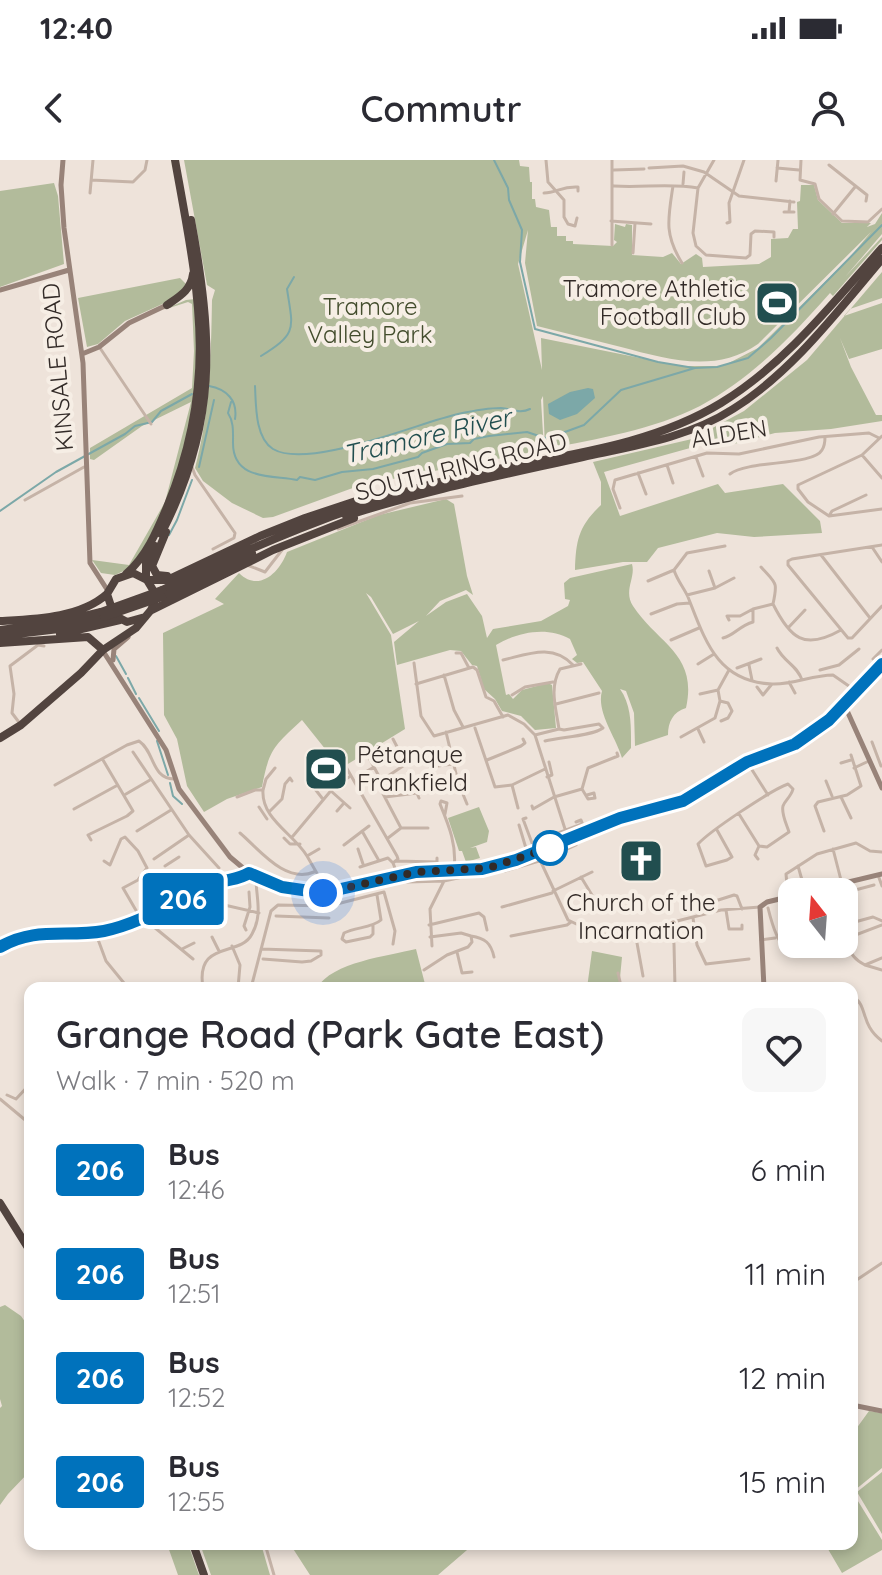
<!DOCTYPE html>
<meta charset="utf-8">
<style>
:root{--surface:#fff;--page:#f7f7f7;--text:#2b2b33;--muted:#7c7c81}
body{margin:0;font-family:Quicksand,sans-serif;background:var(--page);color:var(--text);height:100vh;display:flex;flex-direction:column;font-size:30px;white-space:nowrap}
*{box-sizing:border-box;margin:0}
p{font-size:26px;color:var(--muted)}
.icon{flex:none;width:44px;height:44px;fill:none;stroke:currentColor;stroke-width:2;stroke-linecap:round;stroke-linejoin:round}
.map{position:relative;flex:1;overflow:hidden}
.panel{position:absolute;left:24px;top:822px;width:834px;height:568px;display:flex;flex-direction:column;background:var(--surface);border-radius:16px;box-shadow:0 4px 12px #0003}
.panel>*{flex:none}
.badge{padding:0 16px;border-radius:6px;font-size:28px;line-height:52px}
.needle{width:52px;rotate:343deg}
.buttons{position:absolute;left:778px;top:718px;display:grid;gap:16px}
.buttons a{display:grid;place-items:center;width:80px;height:80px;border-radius:16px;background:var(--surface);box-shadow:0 4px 12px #0003;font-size:40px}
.you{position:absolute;width:40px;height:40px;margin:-20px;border:6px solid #fff;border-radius:50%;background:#1a73e8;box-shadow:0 0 0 12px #1a73e833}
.map>.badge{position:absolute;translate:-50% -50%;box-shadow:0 0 0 4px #fff}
.round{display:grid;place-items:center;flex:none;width:84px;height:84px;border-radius:16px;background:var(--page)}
.summary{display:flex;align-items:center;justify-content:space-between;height:136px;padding:0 32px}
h1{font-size:38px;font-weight:600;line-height:60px}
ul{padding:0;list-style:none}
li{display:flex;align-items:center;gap:24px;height:104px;padding:0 32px}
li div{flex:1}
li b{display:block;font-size:30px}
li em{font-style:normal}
li .badge{min-width:88px;font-weight:700;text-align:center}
.status{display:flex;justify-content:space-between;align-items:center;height:56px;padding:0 40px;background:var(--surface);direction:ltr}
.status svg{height:22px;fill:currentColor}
header{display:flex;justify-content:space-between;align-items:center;height:104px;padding:0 32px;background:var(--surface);font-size:36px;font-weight:600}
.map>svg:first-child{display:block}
</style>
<div class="status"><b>12:40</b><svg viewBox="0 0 49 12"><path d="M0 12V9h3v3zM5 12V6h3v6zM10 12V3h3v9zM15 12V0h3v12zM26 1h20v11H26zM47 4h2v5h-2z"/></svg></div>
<header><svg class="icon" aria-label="back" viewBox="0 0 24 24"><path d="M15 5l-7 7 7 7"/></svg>Commutr<svg class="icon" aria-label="person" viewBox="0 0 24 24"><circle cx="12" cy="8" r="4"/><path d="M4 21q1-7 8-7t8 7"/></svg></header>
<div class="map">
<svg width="882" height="1415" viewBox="0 0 882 1415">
<rect width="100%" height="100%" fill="#eee3da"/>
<!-- green -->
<path fill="#b2bb9b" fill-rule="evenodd" d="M184 0H519L520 6 529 7 530 22H532V39H535L536 47 549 50 551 67H557V76H566V81H573V84L613 86 617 82 614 80 615 64 625 67 626 64 632 65V95L663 97 672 93 681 104 696 94 702 98 703 107 759 104 771 97V79L788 78 793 69H798L797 42 800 41 801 25H814L818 40 842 63H871L867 67 875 64 882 53V74L845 117 882 77V80L833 136 830 133C791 177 752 218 700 246 653 270 597 279 545 289L543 236 541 240 544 290 361 325 273 357 263 358 232 343 203 321 195 308C210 253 211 197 212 140L215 130 207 125ZM528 70 525 103 537 166C565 173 593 180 621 187 667 199 715 214 758 184L871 72 849 98 758 188 723 206H680L541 178 542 210 518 104Z
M54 23 58 36 64 104 0 127V31Z
M882 112V138L850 149 844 156 882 143V189L849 199 840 178 851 207 876 255H882V261L831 269 775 273 730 285 708 283 604 312 620 356 718 324 725 333 783 324 820 361 822 373 754 377 717 373 658 388 647 402H623L575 410C576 379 579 366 601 345V322L593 302 692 279 744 251 807 200Z
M180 118 188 126 169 141 125 161 98 184 87 187 78 138Z
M195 139 198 202 186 289 166 345 140 396 130 408 115 415 101 413 92 400 129 405 165 342 191 242 142 266 94 300 90 299V288L192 228 194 191 192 144 188 142 163 150 186 140Z
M446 339 454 344 467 416 473 435 466 430 440 441 426 456 446 442 467 434 482 456 487 478 493 469 541 461 568 446 570 440 565 439 564 423 570 418 632 404C636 418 623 431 633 446 658 484 698 494 686 548 673 552 668 562 668 575L635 586 634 553 626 531 620 529C632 546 631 567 631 588L622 598C616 577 596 552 602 531L583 502 577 503 572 499 577 495 570 479C547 466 518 472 496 485L506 535 509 534 513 539 522 530 548 523 552 525 556 568 535 570 521 556 502 551 495 539 484 529 477 506 472 505 461 491 450 490 397 505 394 482 419 461 393 474 371 437 366 433 391 475 405 569 343 607 338 605 302 560C274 586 269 589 262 627L227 639 204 652 187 626 177 579 164 555 163 473 224 444 215 439 239 413C259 433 280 412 287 392L379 355Z
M479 647 489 671 487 682 470 688 476 687 480 698 466 702 462 691H459L448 658Z
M416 789 426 828H317C332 802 388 796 416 789Z
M592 791 622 797 619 828H587Z
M5 1145 21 1156 30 1169V1311L8 1334 0 1345V1248L2 1246 0 1239V1147Z
M869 1251 882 1253V1308L855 1330 852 1327V1267L856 1269Z
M882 1312V1374L857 1332Z
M853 1333 882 1380V1390L842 1413 825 1384H852Z
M167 1384H188L199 1415H178Z
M200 1384H261L270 1415H211Z
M290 1384H474L438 1415H310Z"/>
<!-- water -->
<path fill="#7ca8a8" d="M588 228 593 229 595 238 577 254 560 260 549 254 548 244 570 232Z"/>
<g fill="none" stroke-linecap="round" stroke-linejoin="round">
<!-- stream -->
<path stroke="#7ca8a8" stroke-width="2" d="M494 0 508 28 509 40 522 70 520 102 535 169 658 202 694 208
M261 196C298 173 293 169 287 129L294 117
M209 226C226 229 238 240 235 259
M255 226C256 245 255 278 273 289 308 310 418 263 458 254 472 251 487 248 501 248 512 249 520 254 530 249
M231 242 228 253C234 262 233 273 233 283 233 321 273 315 297 320L300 317 315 320 342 312 373 309 418 297 422 293 447 284 470 283 474 279 489 276 527 272 545 278 554 276 584 265 621 230 695 208 717 207 748 198 771 178 882 65
M199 307 214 240
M0 351 56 312 125 274 135 266 152 262 161 251 192 234
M169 375 177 360 192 320
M116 496 126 514
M128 518 136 534
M139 538 159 571
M157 581 168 615
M170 623 173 636 182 644"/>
<!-- street -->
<path stroke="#c5b3a7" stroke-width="3" d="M546 0 548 22 564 40V57L568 64 575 66 577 58
M714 0 698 28 693 73 696 86 706 95 746 98 750 95 751 74 755 71 774 72V77
M801 0 800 20 815 24 819 39 842 61 868 62 882 49
M829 5 867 35 866 41
M649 8 683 6 704 12 739 36 794 42
M777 8 799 10
M614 10 644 9
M91 20 133 22 145 10 147 0
M776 21 778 0
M683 24 684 12
M614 26C642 28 670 23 698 28
M673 26C668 59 664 74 682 103
M90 33 93 0
M544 33C557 33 561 26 578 27V31
M784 52H794
M789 52 790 41
M833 54 855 27
M611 61 651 64
M727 63 730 62 729 43 744 0
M612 85V0
M633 93 635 63
M100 188 151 264
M882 276 862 295 798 325V329L808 342 829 356 882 349
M862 295 882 318
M696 297 703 316
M667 305 673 323
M192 307 195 315 235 373 234 378 213 389
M638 313 646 334
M730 314C748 300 813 306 822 290 824 287 825 280 825 277
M25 340 84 307
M620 348 613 329 615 320 707 293 739 294 819 277 869 273 879 278
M829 356 832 351 866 335
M338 369 410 343 462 336
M882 385 792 399 788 401V405L848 478H852L882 446
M872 387 882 402
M821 395 870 458
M247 405 265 412 282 390
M761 407C776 424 778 421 773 444 790 478 804 491 841 470
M674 410C677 420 684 428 688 437 705 480 717 522 772 524 793 525 812 515 833 515L856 531
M709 411 715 428
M648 421 674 410 687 393 725 386
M687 435 715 428 734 418
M651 454 677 444 690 443
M729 460 727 456H740L753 449
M788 468 805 450
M723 478C735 475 739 466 753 462V449L773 444
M671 480 699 468
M777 488C784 502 797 505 802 520
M456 493H461L469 508
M873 499 882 490
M503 500C528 494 553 483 573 505
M414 503 421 556 434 576 508 555 524 564 535 575 565 669
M698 504 714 494
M749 505 752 520
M737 508 761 499
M820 510 839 505 859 489
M444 515 454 550 463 567
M789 522 795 533
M416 524 473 507 477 510 486 537 494 541 503 557
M757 527 763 535 772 524
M700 534 718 530
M512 535 525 527 553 522
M720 541 728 543 732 551 728 558 721 561
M556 544 599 533
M21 565 12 553 14 534 10 506 38 485 44 486
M475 568 495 627 512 625 518 648
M698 569 704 582
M446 572 458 622 467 644
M535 575 559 569C556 548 549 528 560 509L581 504
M681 577 715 558 720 541 718 530 729 510
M545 581C561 577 592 576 603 568L599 564 564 570 559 569
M872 582 881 606
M320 590 328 600 346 607 397 696 398 699 393 703 398 716
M133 592 189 675 219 708
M368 596 381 620
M487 600 521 586 525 583 523 579
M747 602 768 635
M841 603 851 600
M430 607 453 604
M854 608 869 601
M408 612 419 638
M357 617 374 607
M547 617 552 615 549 602
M826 621 832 636
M55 625 127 585 139 581C155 592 151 618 174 619
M512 625 545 609
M315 629 322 638
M582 629 588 639 595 638 594 633 587 635
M263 630 266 619 275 608
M331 631 350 648
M126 634 150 620
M237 637 255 630H263C261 659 294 674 307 696L319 689
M385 637 417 633
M841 637 851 658
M532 646 533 649 554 637 582 629 588 608 618 596 617 593
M259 647 267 659
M74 649 116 626
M337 651 344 643
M269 652 282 639 285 624 290 618 292 621
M445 654 447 643 441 641 440 644C449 666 457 685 454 709
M526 658 523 659 532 683 582 664
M576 662 581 660 586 673
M519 665 528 695
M401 668H428
M717 670 732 697 727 700 706 706 698 684C710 671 771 630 788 624L793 629C791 637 785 640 783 646 781 654 787 665 789 672L767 687 759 686 739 654
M137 671 171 650
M362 671 378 699
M824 671 815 646 818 642 847 635 861 626 851 595
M240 673C259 689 285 724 314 712
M293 676 334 627 349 617
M284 678 290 684H300
M388 678 401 668 380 628 379 622 406 604 393 579
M91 680 88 675 127 656 133 651 103 600
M532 683 568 760 595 773 617 776 721 750 760 747
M344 685 369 666
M358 689 363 704
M833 689 842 724
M307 696 326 729 329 746
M154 699 189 675
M758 699 755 695 759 686
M104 701 110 705 121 679 125 677 138 691 147 708 138 720 123 728 141 759
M396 701 437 702V698
M165 706 179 697
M798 706 802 720
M360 707 388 698 393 703
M505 711 546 699 576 685
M878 715 882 726
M581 717 595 740 613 744
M318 718 325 715 330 716
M407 722 444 721 481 713
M787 725 786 714 817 694 856 683 870 691 882 692
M213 730 220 744 259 753
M553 731 592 712
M844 733 874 725
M502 747 552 733
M768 748C782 804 791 792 841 789
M726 750 729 769H742V765
M711 753 712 742 734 735 737 736 742 749
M276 756 329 758
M143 758 193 799
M693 758 697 785 706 804 749 799
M670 763 674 784 675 828
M373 765V774L370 777 346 782 342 779 344 773C356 767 372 768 381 760L377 735
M429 765 479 753 484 757 487 770
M844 765 873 757 882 761
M246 770 244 766 250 747 249 732
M635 772 643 816
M96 774 106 801 128 828
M471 776C485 778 491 783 494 797
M511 776 567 765 571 762
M212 777 219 791
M844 779C851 791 851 798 865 805L882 798
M845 779 882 765
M761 780 775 778
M232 786 240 805 238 828
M432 786 430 749 444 721V710
M182 789 194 783
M261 789 321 791V795L311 801 302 802 263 799
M457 792 462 813 472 812
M865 805 882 810
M424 810 447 795 468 787 472 782 471 776 461 773 430 777
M618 813 621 826 648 828
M817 825 826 824 835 828
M203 828C195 779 240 798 252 774 263 754 256 738 256 718
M251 828 271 751 278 745 329 746 384 732 395 771 393 784
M775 828 805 826
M852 836C869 845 859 864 882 881
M7 935 16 939 30 924
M0 939 30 964
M852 1123 882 1103
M265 1384 274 1415"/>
<!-- secondary -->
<path stroke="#988379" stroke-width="5" d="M63 0 61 25 64 68 83 203 90 403 108 431
M0 130 69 110
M82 194 99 187 129 163 169 144
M103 491 166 590 179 629 230 697 249 713 264 720 292 730 319 733 416 712 489 708 555 686 620 658 683 641 747 602 786 588 806 577 836 553 882 504
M113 500 114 489 128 477
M844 544 882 628
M807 732 882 714
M0 787C32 769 63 776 98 772 140 767 175 739 214 724 225 720 239 720 249 713
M764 828 760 747 767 742 792 736
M852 1245 882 1251"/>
<!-- highway -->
<path stroke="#52443f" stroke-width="8" d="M167 145C180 136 191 130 193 114
M346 356C423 331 503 315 583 297 634 286 688 278 733 249 792 212 837 152 882 99
M166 372 152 406 157 415 167 416
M161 374C218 264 213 178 191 60
M126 414C146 397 157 371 167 347 220 220 198 129 175 0
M146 419V402L155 386
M147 420H167L260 376 305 358 362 339
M162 430C253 386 344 347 443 321 535 297 639 293 721 243 786 203 832 144 882 88
M162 437 252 393
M152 450 273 390 354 358
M0 461C36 459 80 458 107 434
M0 470 60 462 101 452
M60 474 120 460
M0 476 59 469 104 457
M0 483 88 477 103 490
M0 578 21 565 81 513 103 490 136 468 151 450 154 443 153 430 147 420 133 413 116 419 107 434 114 455 127 462 145 457
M0 1043 30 1091
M193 1384 204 1415"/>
<!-- highway-bridge -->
<path stroke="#52443f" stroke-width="8" d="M101 452 162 430
M104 457 162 437"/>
</g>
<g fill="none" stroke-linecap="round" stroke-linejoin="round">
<!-- line casing -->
<g stroke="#fff" stroke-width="18">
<path id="line" d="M0 787C36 766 66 778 104 771 143 763 177 739 214 724 225 719 239 720 249 713L282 727 323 733 416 712 482 709 516 700 620 658 683 641 747 602 795 584 829 560 882 504"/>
</g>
<!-- line -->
<use href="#line" stroke="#0072bc" stroke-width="12"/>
<!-- walk -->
<path stroke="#322a27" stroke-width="8" stroke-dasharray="0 14.4" d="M323 733 416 712 489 708 555 686 550 688"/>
</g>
<!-- icons -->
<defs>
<g id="stadium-square" transform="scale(2.3)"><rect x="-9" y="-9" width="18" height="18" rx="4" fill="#214e4f" stroke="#f6eee5"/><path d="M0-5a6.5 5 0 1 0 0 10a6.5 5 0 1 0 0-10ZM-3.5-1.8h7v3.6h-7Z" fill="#fff"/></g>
<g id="church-square" transform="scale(2.3)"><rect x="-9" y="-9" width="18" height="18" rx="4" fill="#214e4f" stroke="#f6eee5"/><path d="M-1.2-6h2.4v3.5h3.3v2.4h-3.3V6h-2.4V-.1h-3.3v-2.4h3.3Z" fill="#fff"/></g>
</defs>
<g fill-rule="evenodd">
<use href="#stadium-square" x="777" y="143"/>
<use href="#stadium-square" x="326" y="609"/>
<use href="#church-square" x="641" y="701"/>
</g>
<!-- markers -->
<circle fill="#fff" stroke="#0072bc" stroke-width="4" cx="550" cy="688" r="16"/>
<g text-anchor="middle" stroke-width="8" stroke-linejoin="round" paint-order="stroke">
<!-- poi labels -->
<g font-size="24" fill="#322a27" stroke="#f6eee5" text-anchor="end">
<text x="746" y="137">Tramore Athletic<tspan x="746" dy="28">Football Club</tspan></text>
<text x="357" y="603" text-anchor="start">Pétanque<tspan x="357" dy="28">Frankfield</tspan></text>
<text x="641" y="751" text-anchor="middle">Church of the<tspan x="641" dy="28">Incarnation</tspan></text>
</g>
<!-- park labels -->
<g font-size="24" fill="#434d2d" stroke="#f6eee5">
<text x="370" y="155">Tramore<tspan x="370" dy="28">Valley Park</tspan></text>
</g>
<!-- street labels -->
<g font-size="24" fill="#322a27" stroke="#f6eee5">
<text transform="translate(58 207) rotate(-95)" y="8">KINSALE ROAD</text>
<text transform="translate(729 274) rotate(-9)" y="8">ALDEN</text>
<text transform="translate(461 307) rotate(-14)" y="8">SOUTH RING ROAD</text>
</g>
<!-- water labels -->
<g font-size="26" font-style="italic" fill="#214e4f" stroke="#f6eee5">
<text transform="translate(427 276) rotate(-13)" y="9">Tramore River</text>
</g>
</g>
</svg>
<div class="buttons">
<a><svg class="needle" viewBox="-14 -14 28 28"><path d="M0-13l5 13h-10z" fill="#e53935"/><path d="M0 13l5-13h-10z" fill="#7c7c81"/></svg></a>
</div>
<div class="you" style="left:323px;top:733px"></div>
<b class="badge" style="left:183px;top:739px;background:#0072bc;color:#fff">206</b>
<section class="panel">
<div class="summary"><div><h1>Grange Road (Park Gate East)</h1><p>Walk · 7 min · 520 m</p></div><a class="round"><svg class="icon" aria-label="heart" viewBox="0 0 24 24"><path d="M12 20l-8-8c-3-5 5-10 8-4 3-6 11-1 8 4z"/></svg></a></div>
<ul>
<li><span class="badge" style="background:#0072bc;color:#fff">206</span><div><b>Bus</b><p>12:46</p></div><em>6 min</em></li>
<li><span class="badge" style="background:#0072bc;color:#fff">206</span><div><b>Bus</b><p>12:51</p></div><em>11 min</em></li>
<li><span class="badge" style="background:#0072bc;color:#fff">206</span><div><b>Bus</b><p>12:52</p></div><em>12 min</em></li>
<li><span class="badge" style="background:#0072bc;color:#fff">206</span><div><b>Bus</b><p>12:55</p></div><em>15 min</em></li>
</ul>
</section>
</div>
